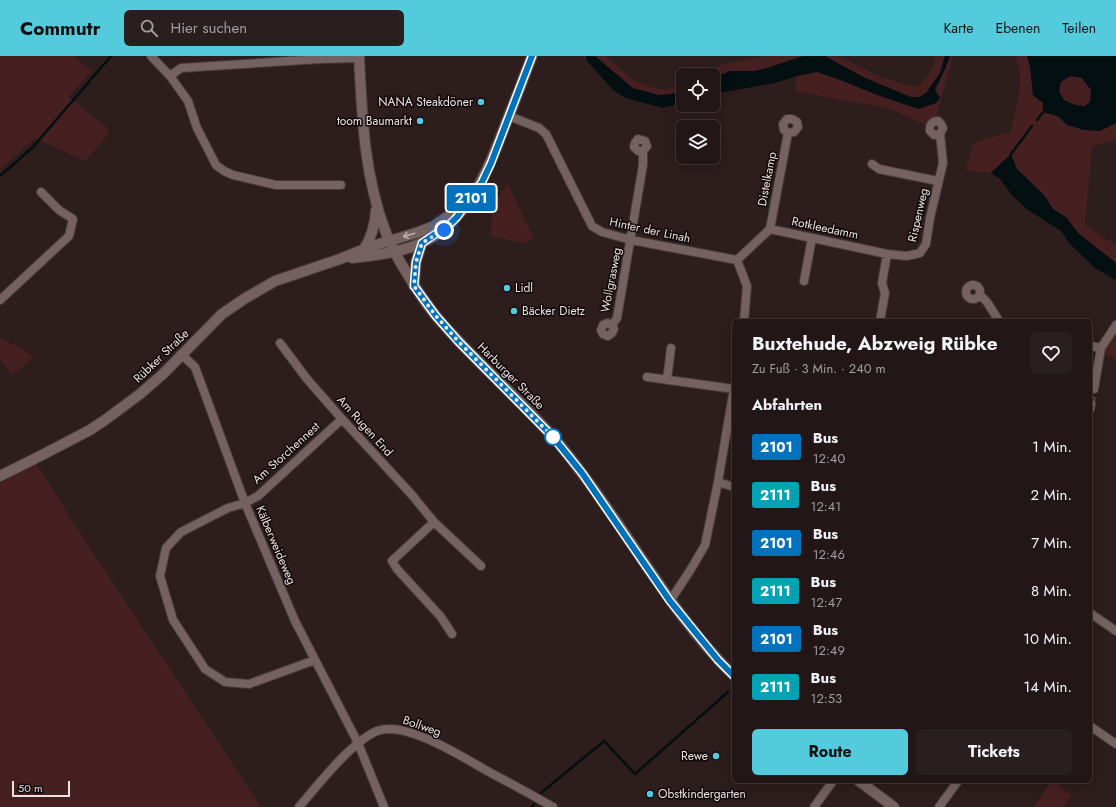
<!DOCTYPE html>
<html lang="de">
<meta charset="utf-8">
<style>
:root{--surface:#221616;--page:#2a1f1f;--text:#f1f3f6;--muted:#a29fa1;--line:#3f3535;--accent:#54cadd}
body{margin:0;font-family:Jost,sans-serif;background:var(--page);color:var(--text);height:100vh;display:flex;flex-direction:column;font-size:15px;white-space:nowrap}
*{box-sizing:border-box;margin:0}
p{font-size:13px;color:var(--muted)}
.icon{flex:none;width:22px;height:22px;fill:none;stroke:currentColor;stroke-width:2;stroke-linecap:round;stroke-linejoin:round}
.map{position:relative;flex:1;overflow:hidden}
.sheet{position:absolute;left:732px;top:263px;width:360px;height:464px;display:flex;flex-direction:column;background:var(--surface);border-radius:6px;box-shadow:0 4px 16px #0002,0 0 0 1px var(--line)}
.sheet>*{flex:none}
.badge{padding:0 8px;border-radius:3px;font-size:14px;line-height:26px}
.fabs{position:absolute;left:676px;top:12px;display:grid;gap:8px}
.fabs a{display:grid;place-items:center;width:44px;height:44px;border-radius:6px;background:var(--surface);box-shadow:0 4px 16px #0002,0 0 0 1px var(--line);font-size:20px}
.scale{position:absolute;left:12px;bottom:10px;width:58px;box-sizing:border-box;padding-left:4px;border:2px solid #ede2e1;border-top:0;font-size:11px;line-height:14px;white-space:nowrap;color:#ede2e1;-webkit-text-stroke:3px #100909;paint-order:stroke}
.you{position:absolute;width:20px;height:20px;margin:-10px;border:3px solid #fff;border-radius:50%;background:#1a73e8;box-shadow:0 0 0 6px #1a73e833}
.map>.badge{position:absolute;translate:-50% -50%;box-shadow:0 0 0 2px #fff}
h2{padding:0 20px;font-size:15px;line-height:36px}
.round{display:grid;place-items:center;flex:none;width:42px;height:42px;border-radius:6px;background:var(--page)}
.overview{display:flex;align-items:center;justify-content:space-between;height:68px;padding:0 20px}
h1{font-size:19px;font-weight:700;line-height:30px}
.action{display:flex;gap:8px;margin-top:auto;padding:8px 20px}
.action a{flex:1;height:46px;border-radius:6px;background:var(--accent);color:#111;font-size:16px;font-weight:700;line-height:46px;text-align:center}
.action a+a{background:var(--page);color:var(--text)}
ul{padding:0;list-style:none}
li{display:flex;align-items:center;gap:12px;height:48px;padding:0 20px}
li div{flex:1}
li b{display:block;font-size:15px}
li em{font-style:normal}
li .badge{min-width:44px;font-weight:700;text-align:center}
header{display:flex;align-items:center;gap:24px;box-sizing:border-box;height:56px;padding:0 20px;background:var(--accent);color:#111}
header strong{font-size:19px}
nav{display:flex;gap:22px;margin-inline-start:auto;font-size:14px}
.search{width:280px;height:36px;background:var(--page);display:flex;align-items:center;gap:10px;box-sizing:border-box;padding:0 14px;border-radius:6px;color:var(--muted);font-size:15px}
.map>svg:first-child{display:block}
</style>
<header>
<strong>Commutr</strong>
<div class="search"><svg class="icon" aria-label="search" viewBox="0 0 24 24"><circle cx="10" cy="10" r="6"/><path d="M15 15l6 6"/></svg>Hier suchen</div>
<nav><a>Karte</a><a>Ebenen</a><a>Teilen</a></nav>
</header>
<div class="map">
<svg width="1116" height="751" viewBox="0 0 1116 751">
<rect width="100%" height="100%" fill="#2d1d1d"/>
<!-- green -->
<path fill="#462020" d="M0 0H73L92 15 68 41 106 70 109 78 85 105 35 82 0 114Z
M581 0H606L633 24 651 31 667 34 683 25V47L663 52 625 42 613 34 589 6Z
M767 0H838L883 22 915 31C928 24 932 14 936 0H953L936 61 925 69 891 53 795 35 797 20 775 27 713 38V19H696L723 8Z
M1015 0H1027L1030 11 1033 39 1043 47V56L1058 60 1067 69 1100 75 1116 67V84L1092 91 1085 169 1116 189V208L1078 177 1067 162 1053 153 1044 139 1017 113 1011 98 991 117 965 114 974 87 1011 75C1016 52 1026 22 1015 0Z
M1070 20 1082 22 1092 34 1090 46 1085 50 1075 49 1064 44 1059 35 1061 25Z
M508 128 534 183 524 187 490 180 494 146Z
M1116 273V303L1105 298 1106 288Z
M0 282 24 294 34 301 12 319 0 303Z
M36 407 82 480 261 751H0V427Z
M1051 725H1053L1072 739 1064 751H1034Z"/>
<!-- water -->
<path fill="#040f11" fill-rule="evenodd" d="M586 0H595L633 32 659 39 671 38 683 34V47L663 52 625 42 613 34 588 6 586 3Z
M803 0H825L865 22 911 41H919L926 37 940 17 945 0H950L945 13 935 34 940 42 936 47 918 53 880 40 835 22 817 16 797 20 775 27 713 38V22L730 15H754L767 12Z
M1027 0H1116V67L1100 75 1084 74 1067 69 1058 60 1043 56V47L1033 39 1030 11ZM1070 20 1082 22 1091 34 1090 46 1085 50 1075 49 1064 44 1059 35 1061 26Z
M1011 98 1017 113 1044 139 1053 153 1067 162 1078 177 1116 207V224L1095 212 1069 187 1061 175 1028 154 1012 139 1000 123 991 117Z"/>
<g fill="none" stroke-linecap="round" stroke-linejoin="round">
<!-- stream -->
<path stroke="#040f11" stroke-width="2.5" d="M1037 64 1043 56
M1011 98 1032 70
M0 120 33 91 111 0
M541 737 604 685 635 718 728 636
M532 751 534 748"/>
<!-- minor-tunnel -->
<path stroke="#4a3b3a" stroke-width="8" stroke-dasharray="8 4" stroke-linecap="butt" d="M1091 348 1094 333"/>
<!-- minor casing -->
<g stroke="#483c3b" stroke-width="10">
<path id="minor" d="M151 0 170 20 188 45 197 72 216 109 224 115 233 119 276 129H341
M170 20 181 12 320 3 359 2
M509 60 539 72 546 78 592 170 602 176 631 184 737 204 747 230 744 265
M872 108 879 113 938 125
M770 173 788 77 794 76 798 71 797 66 792 63H787L783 68 784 74 788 77
M737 204 770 173 887 198 907 200 920 197 926 188 930 162 943 107 940 78 943 72 941 68 938 65C932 65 929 69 930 75L934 79 940 78
M804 225 812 182
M966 236a7 7 0 1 1 14 0a7 7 0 1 1-14 0Z
M980 239 987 246 999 265
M0 244 69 180 73 163 59 154 41 136
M880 265 885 237 882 227 887 198
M612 269 614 273 612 277 608 280 603 278 601 274 603 269 608 267 612 269 617 262 643 109V95L647 90 645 85 638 83 635 87 634 91 638 95H643
M280 287 307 323 342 363 412 439 434 466 481 510
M1090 290 1101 292
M181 298 195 311 245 447 295 565 358 687 384 751
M647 321 734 333
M667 324 671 292
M1094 333 1101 292 1116 269
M1090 353 1091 348
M718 426 734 431
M434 466 392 505 397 513 441 561 452 578
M670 545 691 513 705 489 718 426 734 332
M1090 557 1116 575
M315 604 249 628 225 626 205 613 173 564 160 520 166 492 181 476 228 452 245 447 258 440 342 363
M1090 670 1116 688
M299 751C318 729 351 686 377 675 406 664 464 702 489 716 510 727 532 739 553 751
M814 751 833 725
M939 751 958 725"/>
</g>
<!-- tertiary casing -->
<g stroke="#483c3b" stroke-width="12">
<path id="tertiary" d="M359 0C362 60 364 120 386 177 389 186 394 195 399 204 410 223 422 243 436 260 472 303 516 339 553 381 563 392 572 404 581 416 633 484 673 560 734 620
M364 193C372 181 375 169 376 154
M352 202C373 200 397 197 417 189 469 168 489 111 508 62 516 42 524 21 532 0
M414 230 416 206 422 187
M0 420 42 399 90 374 105 364 140 338 163 318 222 258 244 243 275 225 340 203 372 190 416 177 434 170 467 147
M859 725 894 751"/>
</g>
<!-- minor -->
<use href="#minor" stroke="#746160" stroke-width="8"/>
<!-- tertiary -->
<use href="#tertiary" stroke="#746160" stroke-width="10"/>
</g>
<!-- one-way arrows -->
<defs><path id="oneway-shaft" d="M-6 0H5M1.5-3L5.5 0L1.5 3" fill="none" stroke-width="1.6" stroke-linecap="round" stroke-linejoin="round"/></defs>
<use stroke="#bdaead" href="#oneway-shaft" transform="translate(409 179) rotate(164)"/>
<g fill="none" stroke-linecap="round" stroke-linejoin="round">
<!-- line casing -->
<g stroke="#fff" stroke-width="9">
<path id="line" d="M532 0 491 107 482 126 457 161 449 169 422 187 416 206 414 230 436 260 458 285 553 381 582 417 670 545 718 604 734 620"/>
</g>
<!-- line -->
<use href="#line" stroke="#0072bc" stroke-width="6"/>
<!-- walk -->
<path stroke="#ede2e1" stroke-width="4" stroke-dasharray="0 7.2" d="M444 174 422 187 416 206 414 230 436 260 458 285 553 381"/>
</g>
<!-- markers -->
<g fill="#54cadd" stroke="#100909" stroke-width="1.5">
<circle cx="481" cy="46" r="4"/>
<circle cx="420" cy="65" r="4"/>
<circle cx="507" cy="232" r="4"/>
<circle cx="514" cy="255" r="4"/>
<circle cx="716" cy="700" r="4"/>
<circle cx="650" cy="738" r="4"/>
</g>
<circle fill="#fff" stroke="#0072bc" stroke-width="2" cx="553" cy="381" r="8"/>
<g text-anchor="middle" stroke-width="3" stroke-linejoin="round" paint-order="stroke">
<!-- poi labels -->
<g font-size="12" fill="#ede2e1" stroke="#100909" text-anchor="end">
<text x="473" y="50">NANA Steakdöner</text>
<text x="412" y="69">toom Baumarkt</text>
<text x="515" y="236" text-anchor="start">Lidl</text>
<text x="522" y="259" text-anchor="start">Bäcker Dietz</text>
<text x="708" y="704">Rewe</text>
<text x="658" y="742" text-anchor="start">Obstkindergarten</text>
</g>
<!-- street labels -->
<g font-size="12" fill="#ede2e1" stroke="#100909">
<text transform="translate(767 123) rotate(-79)" y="4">Distelkamp</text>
<text transform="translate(918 159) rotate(-77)" y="4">Rispenweg</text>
<text transform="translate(825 172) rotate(12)" y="4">Rotkleedamm</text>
<text transform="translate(650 174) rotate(12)" y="4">Hinter der Linah</text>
<text transform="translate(611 224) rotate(-79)" y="4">Wollgrasweg</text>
<text transform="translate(161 300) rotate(-44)" y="4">Rübker Straße</text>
<text transform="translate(511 320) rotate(45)" y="4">Harburger Straße</text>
<text transform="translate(365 370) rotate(48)" y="4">Am Rugen End</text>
<text transform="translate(286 397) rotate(-42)" y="4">Am Storchennest</text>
<text transform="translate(276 489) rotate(67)" y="4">Kälberweideweg</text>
<text transform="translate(422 670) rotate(19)" y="4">Bollweg</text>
</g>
</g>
</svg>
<div class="fabs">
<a><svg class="icon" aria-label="locate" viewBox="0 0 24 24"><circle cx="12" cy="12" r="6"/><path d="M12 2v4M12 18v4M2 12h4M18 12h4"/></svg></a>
<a><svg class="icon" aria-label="layers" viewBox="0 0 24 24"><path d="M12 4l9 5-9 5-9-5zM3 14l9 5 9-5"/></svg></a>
</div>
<div class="scale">50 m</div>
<div class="you" style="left:444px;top:174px"></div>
<b class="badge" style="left:471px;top:142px;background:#0072bc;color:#fff">2101</b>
<section class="sheet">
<div class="overview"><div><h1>Buxtehude, Abzweig Rübke</h1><p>Zu Fuß · 3 Min. · 240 m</p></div><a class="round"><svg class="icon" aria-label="heart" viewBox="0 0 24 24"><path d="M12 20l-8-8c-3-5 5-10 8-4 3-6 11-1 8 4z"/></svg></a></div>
<h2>Abfahrten</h2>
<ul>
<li><span class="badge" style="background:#0072bc;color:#fff">2101</span><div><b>Bus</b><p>12:40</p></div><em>1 Min.</em></li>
<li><span class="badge" style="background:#00a3b4;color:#fff">2111</span><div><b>Bus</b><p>12:41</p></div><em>2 Min.</em></li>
<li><span class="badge" style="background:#0072bc;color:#fff">2101</span><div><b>Bus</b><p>12:46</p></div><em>7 Min.</em></li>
<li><span class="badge" style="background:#00a3b4;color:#fff">2111</span><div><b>Bus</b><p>12:47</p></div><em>8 Min.</em></li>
<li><span class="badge" style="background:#0072bc;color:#fff">2101</span><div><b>Bus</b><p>12:49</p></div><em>10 Min.</em></li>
<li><span class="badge" style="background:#00a3b4;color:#fff">2111</span><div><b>Bus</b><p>12:53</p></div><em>14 Min.</em></li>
</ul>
<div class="action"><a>Route</a><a>Tickets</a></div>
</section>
</div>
